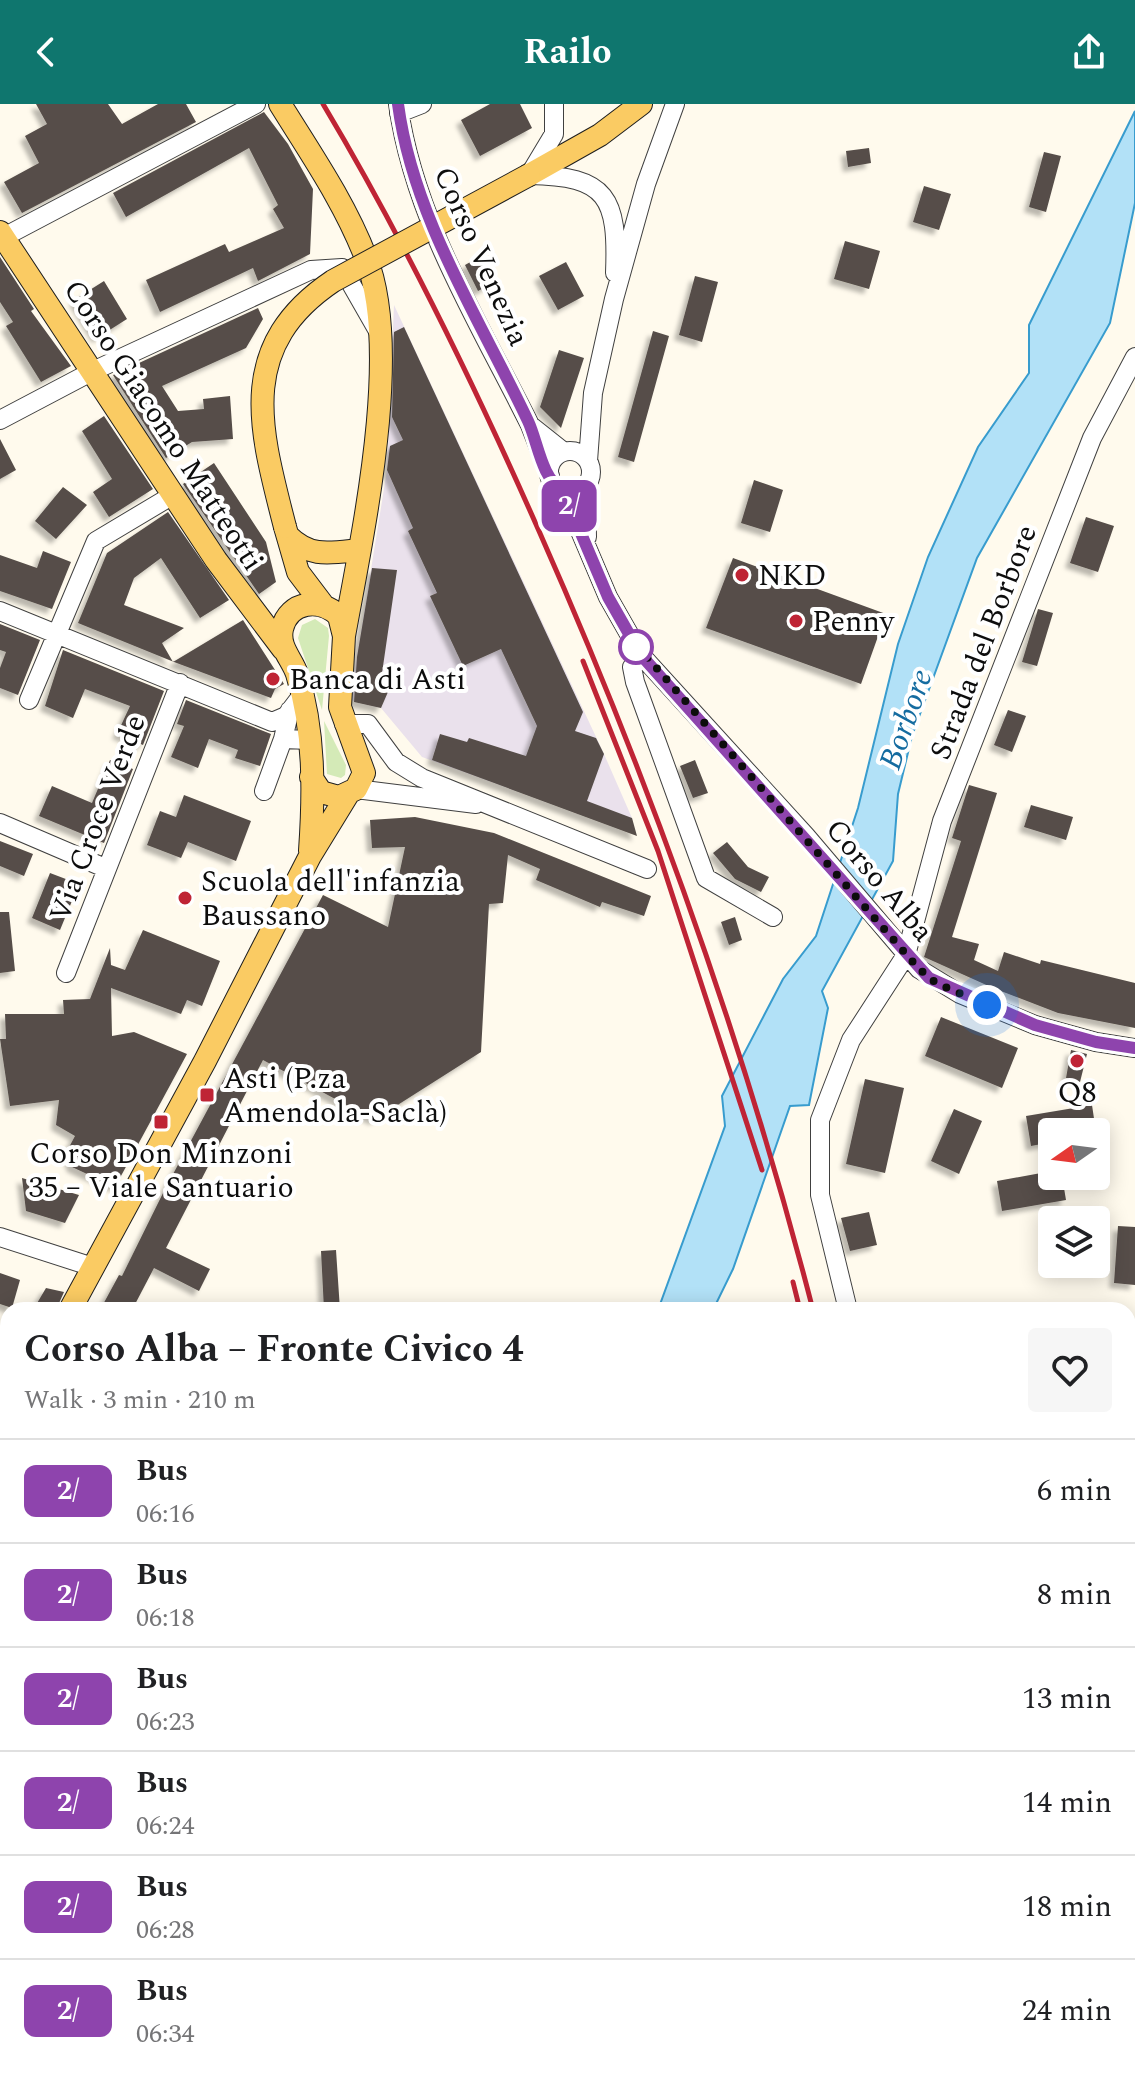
<!DOCTYPE html>
<meta charset="utf-8">
<style>
:root{--surface:#fff;--page:#f6f6f6;--text:#202124;--muted:#757577;--line:#e0e0e0;--accent:#0f766e}
body{margin:0;font-family:Spectral,serif;background:var(--page);color:var(--text);height:100vh;display:flex;flex-direction:column;font-size:30px;white-space:nowrap}
*{box-sizing:border-box;margin:0}
p{font-size:26px;color:var(--muted)}
.icon{flex:none;width:44px;height:44px;fill:none;stroke:currentColor;stroke-width:2;stroke-linecap:round;stroke-linejoin:round}
.map{position:relative;flex:1;overflow:hidden}
.panel{position:absolute;left:0px;top:1198px;width:1136px;height:778px;display:flex;flex-direction:column;background:var(--surface);border-radius:24px 24px 0 0;box-shadow:0 4px 20px #0003}
.panel>*{flex:none}
.badge{padding:0 16px;border-radius:12px;font-size:28px;line-height:52px}
.needle{width:52px;rotate:256deg}
.tools{position:absolute;left:1038px;top:1014px;display:grid;gap:16px}
.tools a{display:grid;place-items:center;width:72px;height:72px;border-radius:8px;background:var(--surface);box-shadow:0 4px 20px #0003;font-size:40px}
.you{position:absolute;width:40px;height:40px;margin:-20px;border:6px solid #fff;border-radius:50%;background:#1a73e8;box-shadow:0 0 0 12px #1a73e833}
.map>.badge{position:absolute;translate:-50% -50%;box-shadow:0 0 0 4px #fff}
.round{display:grid;place-items:center;flex:none;width:84px;height:84px;border-radius:8px;background:var(--page)}
.head{display:flex;align-items:center;justify-content:space-between;height:136px;padding:0 24px}
h1{font-size:38px;font-weight:700;line-height:60px}
ul{padding:0;list-style:none}
li{display:flex;align-items:center;gap:24px;height:104px;padding:0 24px;border-top:2px solid var(--line)}
li div{flex:1}
li b{display:block;font-size:30px}
li em{font-style:normal}
li .badge{min-width:88px;font-weight:700;text-align:center}
header{display:flex;justify-content:space-between;align-items:center;height:104px;padding:0 24px;background:var(--accent);color:#fff;font-size:36px;font-weight:700}
.map>svg:first-child{display:block}
</style>
<header><svg class="icon" aria-label="back" viewBox="0 0 24 24"><path d="M15 5l-7 7 7 7"/></svg>Railo<svg class="icon" aria-label="share" viewBox="0 0 24 24"><path d="M12 15V3M7 8l5-5 5 5M5 13v7h14v-7"/></svg></header>
<div class="map">
<svg width="1135" height="1975" viewBox="0 0 1135 1975">
<defs>
<filter id="shadow"><feDropShadow dx="-5" dy="5" stdDeviation="2" flood-color="#0004"/></filter>
</defs>
<rect width="100%" height="100%" fill="#fffaed"/>
<!-- industrial -->
<path fill="#eae1ec" d="M394 201 604 650 632 714 635 730 422 653 381 604 350 596 387 366Z
M8 1368V1512L0 1528V1383Z"/>
<!-- farmland -->
<path fill="#f5efcd" d="M1128 1681 1135 1687V1975H1091L1087 1968H1128Z"/>
<!-- green -->
<path fill="#d4eab7" d="M315 515 328 524 329 532 322 606 298 534 302 521Z
M324 617 346 661 345 671 341 674 327 670Z
M998 1968H1087L1091 1975H999Z"/>
<!-- cemetery -->
<path fill="#d8e1bf" d="M296 1968H882L883 1975H288Z"/>
<!-- water -->
<path fill="#b2e1f7" stroke="#389cce" stroke-width="2" d="M1135 7V99L1110 219 977 454 912 632 898 690 893 757 822 887 828 904 809 1001 790 1002 733 1165 713 1206H658L725 1022 722 992 783 875 816 832 858 704 898 540 928 453 978 343 1029 269V221Z
M135 1968H203L194 1975H124Z"/>
<!-- building -->
<path fill="#564e49" filter="url(#shadow)" d="M36 0H108L122 20 158 0H186L196 18 22 109 4 78 39 59 25 32 47 20Z
M490 0H520L532 24 480 52 461 16Z
M264 8 288 40 313 85 310 150 258 177 253 164 160 208 146 176 225 140 229 148 284 124 273 105 278 101 249 44 126 113 113 89Z
M869 44 871 59 848 63 846 47Z
M1044 48 1061 52 1046 108 1029 103Z
M924 82 951 90 939 126 913 118Z
M845 137 880 147 869 185 834 175Z
M483 151 497 177 478 187 465 161Z
M0 153 34 205 31 207 71 262 41 278 6 222 13 218 0 198Z
M566 158 584 192 558 206 539 172Z
M695 172 718 178 702 238 679 231Z
M104 177 127 215 97 234 74 196Z
M258 204 263 215 246 244 162 282 178 307 204 305 203 295 230 292 233 335 192 338 166 354 113 271Z
M404 223 583 608 575 627 596 634 604 650 587 697 632 714 637 732 432 656 440 630 467 638 469 634 526 652 537 622 501 545 463 562 430 492 437 489 408 427 413 424 387 366 390 342 403 336 392 313 394 228Z
M653 227 669 232 634 358 618 353Z
M559 246 584 254 561 324 540 303Z
M104 312 153 385 109 413 93 388 112 375 82 327Z
M0 335 16 366 0 375Z
M214 359 266 438 276 478 259 490 183 380Z
M754 376 783 386 770 428 741 419Z
M63 383 87 401 56 435 35 417Z
M168 408 229 496 200 514 161 454 134 474 124 501 184 524 162 539 173 558 243 516 284 580 275 585 271 594 174 558 78 519 107 449Z
M1086 413 1114 422 1098 468 1070 459Z
M43 447 71 458 52 505 0 487V451L37 464Z
M733 454 886 510 861 580 706 524Z
M372 464 397 466 381 576 391 581 381 604 354 598 357 553Z
M1038 505 1053 509 1037 562 1022 558Z
M0 520 40 536 18 591 0 584V564L6 548 0 546Z
M63 546 164 587 143 641 117 630 130 602 85 585 73 614 45 602Z
M186 596 271 630 260 662 235 654 238 646 209 635 198 664 171 653 184 622 177 620Z
M1008 606 1026 612 1012 648 994 641Z
M110 656 133 665 104 739 39 712 52 682 92 699Z
M695 656 708 689 693 694 680 662Z
M969 681 997 689 952 833 979 840 974 856 998 867 1004 848 1040 860 1041 856 1135 879V924L1058 909 993 884 924 853 961 737 952 734Z
M184 691 251 717 236 757 188 738 181 754 147 741 160 707 176 713Z
M1031 701 1073 713 1066 736 1024 723Z
M415 713 494 729 651 792 644 812 602 798 600 803 536 776 540 765 508 751 503 799 489 800 481 948 374 1016 263 956 166 1144 210 1165 199 1187 154 1164 132 1206H100L119 1171 122 1172 165 1085 323 791 388 823 405 743 372 744 370 716Z
M0 737 33 750 24 772 0 762Z
M727 738 748 763 769 773 761 788 735 775 713 749Z
M50 769 79 780 60 826 32 814Z
M0 808H9L15 867 0 869Z
M735 813 742 836 729 841 721 818Z
M143 826 220 857 202 902 187 896 181 910 111 884 112 932 134 928 187 950 115 1083 72 1063 67 1047 75 1032 56 1021 59 996 10 1002 0 935H6L5 910H64L63 896 90 895 110 844 111 861 125 866Z
M941 913 1018 944 1002 984 925 952Z
M1071 946 1087 950 1080 978 1066 974Z
M865 975 904 984 885 1069 846 1060Z
M1092 1001 1096 1028H1052V1038L1031 1042 1026 1012Z
M954 1005 982 1017 959 1070 931 1057Z
M1052 1067V1072H1062L1066 1096 1002 1107 997 1077Z
M22 1074 79 1091 65 1119 26 1107Z
M869 1108 877 1141 850 1147 841 1114Z
M1118 1122 1135 1123V1181L1114 1179Z
M336 1146 340 1206H324L321 1147Z
M0 1169 20 1176 12 1204 0 1200Z
M46 1184 64 1188 56 1206H33Z"/>
<g fill="none" stroke-linecap="round" stroke-linejoin="round">
<!-- minor casing -->
<g stroke="#404040" stroke-width="20">
<path id="minor" d="M398 0C414 115 479 219 530 321
M399 9 422 0
M530 70 554 30V0
M529 71C608 72 618 94 615 169
M0 135 256 0
M0 316 93 267 311 166 342 164 378 227
M549 368a21 21 0 1 1 42 0a21 21 0 1 1-42 0Z
M588 357 593 289 614 195 646 80 675 0
M550 372 530 321 564 348
M586 381 587 433
M563 387 608 493 641 551 806 732 919 865 960 890 1035 921 1096 938 1135 944
M0 507 272 618 286 612 302 591
M641 551 632 563 635 578 706 774 773 813
M29 596 96 437 173 391
M290 606 283 635 310 636
M344 620H368L396 658 422 674 647 765
M356 685 476 700
M264 687 283 635
M0 719 105 764
M66 869 180 579
M0 1133 93 1163
M848 1206 820 1091V1016L851 936 906 851 942 717 1092 334 1135 253
M1128 1376 1135 1391
M1128 1625 1135 1623
M1128 1671 1135 1677
M0 1923 8 1918
M0 1966 8 1961
M989 1968 990 1975
M277 1975 284 1968"/>
</g>
<!-- major casing -->
<g stroke="#1e1e1e" stroke-width="24">
<path id="major" d="M280 0C311 50 345 99 366 154 403 247 362 432 344 532
M529 71 600 31 641 0
M0 128 216 456 283 545
M285 423 298 468 323 501
M288 432C310 454 330 449 359 446
M310 747C314 689 315 627 297 570 292 555 278 543 282 525 289 496 321 494 339 512L344 532 340 603 364 669 356 685 339 693 321 688 311 673
M70 1206 205 957 310 752 348 690
M0 1339 8 1323"/>
</g>
<!-- minor -->
<use href="#minor" stroke="#fff" stroke-width="18"/>
<!-- major -->
<use href="#major" stroke="#facb63" stroke-width="22"/>
<!-- rail -->
<path stroke="#bf2435" stroke-width="5" d="M323 0C405 137 475 282 539 427 651 680 744 938 813 1206
M583 557 658 747 762 1066
M793 1178 800 1206
M931 1968V1975
M944 1968V1975"/>
<!-- major-bridge casing -->
<g stroke="#1e1e1e" stroke-width="24" stroke-linecap="butt">
<path id="major-bridge" d="M285 423C260 325 235 243 333 177L529 71"/>
</g>
<!-- major-bridge -->
<use href="#major-bridge" stroke="#facb63" stroke-width="22"/>
</g>
<g fill="none" stroke-linecap="round" stroke-linejoin="round">
<!-- line casing -->
<g stroke="#fff" stroke-width="18">
<path id="line" d="M398 0C413 114 480 215 528 317 538 338 541 374 563 387L608 493 641 551 929 874 1035 921 1096 938 1135 944"/>
</g>
<!-- line -->
<use href="#line" stroke="#8e44ad" stroke-width="12"/>
<!-- walk -->
<path stroke="#0d0d0d" stroke-width="8" stroke-dasharray="0 14.4" d="M636 543 633 537 919 865 936 879 987 901"/>
</g>
<!-- markers -->
<g fill="#bf2435" stroke="#fff" stroke-width="3">
<circle cx="742" cy="471" r="8"/>
<circle cx="796" cy="517" r="8"/>
<circle cx="273" cy="575" r="8"/>
<circle cx="185" cy="794" r="8"/>
<circle cx="1077" cy="957" r="8"/>
<rect x="199" y="983" width="16" height="16" rx="4"/>
<rect x="153" y="1010" width="16" height="16" rx="4"/>
</g>
<circle fill="#fff" stroke="#8e44ad" stroke-width="4" cx="636" cy="543" r="16"/>
<g text-anchor="middle" stroke-width="8" stroke-linejoin="round" paint-order="stroke">
<!-- street labels -->
<g font-size="30" fill="#0d0d0d" stroke="#fff">
<text transform="translate(482 152) rotate(66)" y="10">Corso Venezia</text>
<text transform="translate(164 321) rotate(57)" y="10">Corso Giacomo Matteotti</text>
<text transform="translate(983 538) rotate(-69)" y="10">Strada del Borbore</text>
<text transform="translate(97 714) rotate(-69)" y="10">Via Croce Verde</text>
<text transform="translate(880 776) rotate(50)" y="10">Corso Alba</text>
</g>
<!-- poi labels -->
<g font-size="30" fill="#0d0d0d" stroke="#fff" text-anchor="start">
<text x="758" y="481">NKD</text>
<text x="812" y="527">Penny</text>
<text x="289" y="585">Banca di Asti</text>
<text x="201" y="787">Scuola dell'infanzia<tspan x="201" dy="34">Baussano</tspan></text>
<text x="223" y="984">Asti (P.za<tspan x="223" dy="34">Amendola-Saclà)</tspan></text>
<text x="1077" y="998" text-anchor="middle">Q8</text>
<text x="161" y="1059" text-anchor="middle">Corso Don Minzoni<tspan x="161" dy="34">35 – Viale Santuario</tspan></text>
</g>
<!-- water labels -->
<g font-size="32" font-style="italic" fill="#156ca0" stroke="#fff">
<text transform="translate(905 615) rotate(-71)" y="11">Borbore</text>
</g>
</g>
</svg>
<div class="tools">
<a><svg class="needle" viewBox="-14 -14 28 28"><path d="M0-13l5 13h-10z" fill="#e53935"/><path d="M0 13l5-13h-10z" fill="#757577"/></svg></a>
<a><svg class="icon" aria-label="layers" viewBox="0 0 24 24"><path d="M12 4l9 5-9 5-9-5zM3 14l9 5 9-5"/></svg></a>
</div>
<div class="you" style="left:987px;top:901px"></div>
<b class="badge" style="left:569px;top:402px;background:#8e44ad;color:#fff">2/</b>
<section class="panel">
<div class="head"><div><h1>Corso Alba – Fronte Civico 4</h1><p>Walk · 3 min · 210 m</p></div><a class="round"><svg class="icon" aria-label="heart" viewBox="0 0 24 24"><path d="M12 20l-8-8c-3-5 5-10 8-4 3-6 11-1 8 4z"/></svg></a></div>
<ul>
<li><span class="badge" style="background:#8e44ad;color:#fff">2/</span><div><b>Bus</b><p>06:16</p></div><em>6 min</em></li>
<li><span class="badge" style="background:#8e44ad;color:#fff">2/</span><div><b>Bus</b><p>06:18</p></div><em>8 min</em></li>
<li><span class="badge" style="background:#8e44ad;color:#fff">2/</span><div><b>Bus</b><p>06:23</p></div><em>13 min</em></li>
<li><span class="badge" style="background:#8e44ad;color:#fff">2/</span><div><b>Bus</b><p>06:24</p></div><em>14 min</em></li>
<li><span class="badge" style="background:#8e44ad;color:#fff">2/</span><div><b>Bus</b><p>06:28</p></div><em>18 min</em></li>
<li><span class="badge" style="background:#8e44ad;color:#fff">2/</span><div><b>Bus</b><p>06:34</p></div><em>24 min</em></li>
</ul>
</section>
</div>
